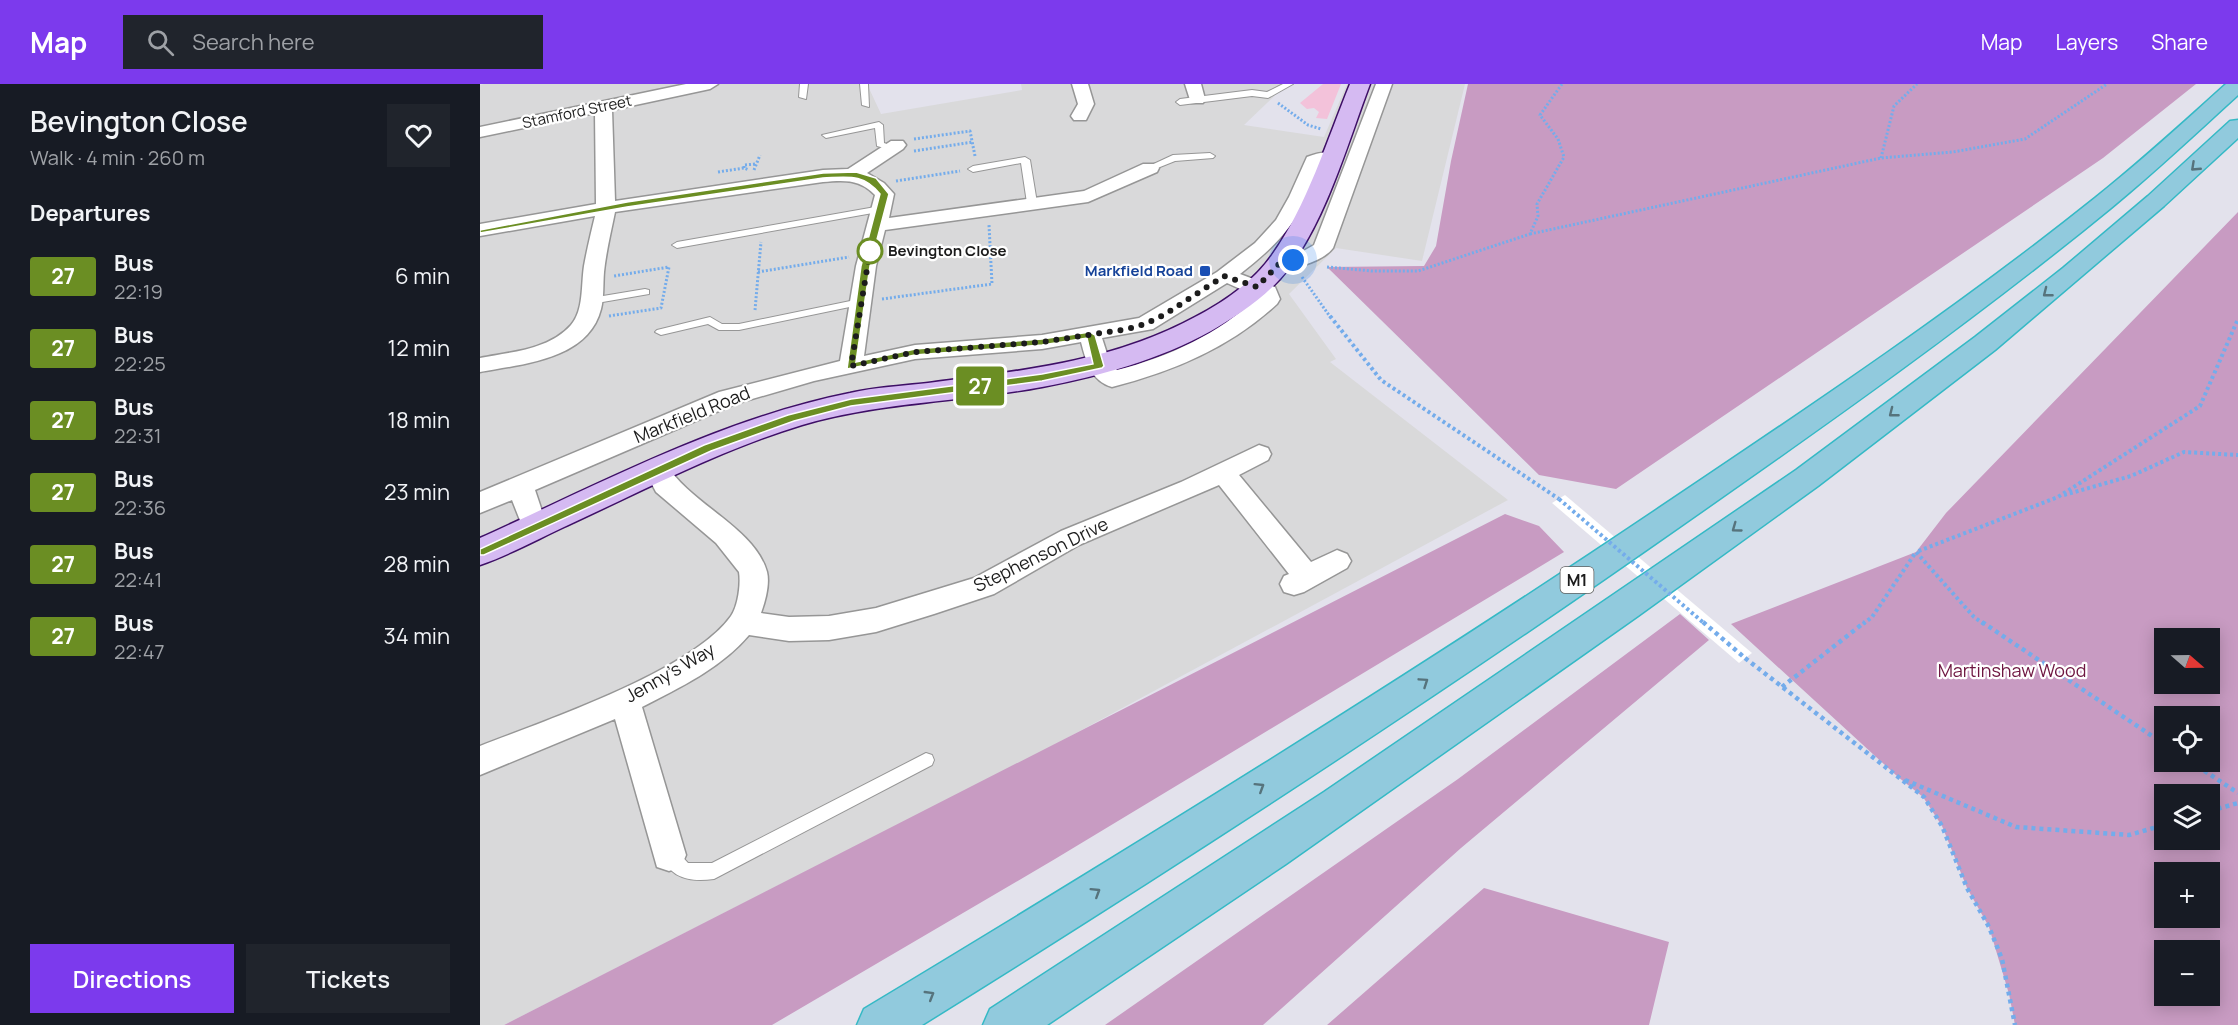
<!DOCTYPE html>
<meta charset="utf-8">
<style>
:root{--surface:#171b24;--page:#20242c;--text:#f1f3f6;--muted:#9ea1a6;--accent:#7c3aed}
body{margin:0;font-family:Manrope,sans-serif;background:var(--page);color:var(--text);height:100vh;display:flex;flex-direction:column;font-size:22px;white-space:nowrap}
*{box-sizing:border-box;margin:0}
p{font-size:20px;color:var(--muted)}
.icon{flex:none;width:33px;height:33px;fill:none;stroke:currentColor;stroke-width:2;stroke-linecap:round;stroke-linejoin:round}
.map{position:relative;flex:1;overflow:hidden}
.sheet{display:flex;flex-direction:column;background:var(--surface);width:480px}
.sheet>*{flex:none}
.badge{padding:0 12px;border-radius:4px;font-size:21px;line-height:39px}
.needle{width:39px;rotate:110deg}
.fabs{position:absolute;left:1674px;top:544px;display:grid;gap:12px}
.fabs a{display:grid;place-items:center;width:66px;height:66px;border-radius:0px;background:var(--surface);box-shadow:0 3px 15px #0003;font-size:30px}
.you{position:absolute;width:30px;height:30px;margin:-15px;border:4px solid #fff;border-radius:50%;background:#1a73e8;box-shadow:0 0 0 9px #1a73e833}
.map>.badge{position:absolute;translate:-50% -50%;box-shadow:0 0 0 3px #fff}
h2{padding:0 30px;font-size:22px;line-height:54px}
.round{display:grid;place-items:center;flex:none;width:63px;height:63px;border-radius:0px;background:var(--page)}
.head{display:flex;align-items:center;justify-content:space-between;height:102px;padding:0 30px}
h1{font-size:28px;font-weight:600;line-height:45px}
.button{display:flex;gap:12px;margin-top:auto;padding:12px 30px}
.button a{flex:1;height:69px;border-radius:0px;background:var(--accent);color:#fff;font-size:24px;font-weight:600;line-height:69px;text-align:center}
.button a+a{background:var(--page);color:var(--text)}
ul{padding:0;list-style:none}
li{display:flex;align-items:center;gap:18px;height:72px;padding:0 30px}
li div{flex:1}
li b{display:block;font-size:22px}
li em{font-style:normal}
li .badge{min-width:66px;font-weight:700;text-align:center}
header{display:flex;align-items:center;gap:36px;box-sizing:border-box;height:84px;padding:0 30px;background:var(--accent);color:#fff}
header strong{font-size:28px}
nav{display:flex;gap:33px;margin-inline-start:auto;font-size:21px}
.search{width:420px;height:54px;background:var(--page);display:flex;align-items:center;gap:15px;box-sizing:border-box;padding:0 21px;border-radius:0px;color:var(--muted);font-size:22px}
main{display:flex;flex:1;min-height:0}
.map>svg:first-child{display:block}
</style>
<header>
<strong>Map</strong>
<div class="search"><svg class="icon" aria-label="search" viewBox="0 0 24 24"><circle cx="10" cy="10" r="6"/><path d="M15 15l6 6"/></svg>Search here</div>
<nav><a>Map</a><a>Layers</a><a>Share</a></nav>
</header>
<main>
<section class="sheet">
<div class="head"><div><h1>Bevington Close</h1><p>Walk · 4 min · 260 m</p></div><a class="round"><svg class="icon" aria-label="heart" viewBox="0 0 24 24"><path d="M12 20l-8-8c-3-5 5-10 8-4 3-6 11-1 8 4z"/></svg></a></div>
<h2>Departures</h2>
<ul>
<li><span class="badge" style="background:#6b8e23;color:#fff">27</span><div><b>Bus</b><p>22:19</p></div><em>6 min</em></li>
<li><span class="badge" style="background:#6b8e23;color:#fff">27</span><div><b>Bus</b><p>22:25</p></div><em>12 min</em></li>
<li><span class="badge" style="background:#6b8e23;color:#fff">27</span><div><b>Bus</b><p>22:31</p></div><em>18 min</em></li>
<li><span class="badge" style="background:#6b8e23;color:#fff">27</span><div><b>Bus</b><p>22:36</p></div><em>23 min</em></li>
<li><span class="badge" style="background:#6b8e23;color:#fff">27</span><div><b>Bus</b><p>22:41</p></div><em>28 min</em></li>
<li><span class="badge" style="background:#6b8e23;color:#fff">27</span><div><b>Bus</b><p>22:47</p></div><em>34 min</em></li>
</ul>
<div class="button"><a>Directions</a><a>Tickets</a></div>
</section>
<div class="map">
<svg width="1758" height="941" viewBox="0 0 1758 941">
<rect width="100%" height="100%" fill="#e3e2ec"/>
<!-- residential -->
<path fill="#d9d9da" d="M4 0H387L401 30 542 6 541 0H807L764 41 844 53 867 0H985L942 177 856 164 809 210 856 275 850 278 1028 416 559 669 24 941H0V1Z"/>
<!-- forest -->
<path fill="#c89bc2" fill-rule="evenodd" d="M988 0H1716L1623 74 1136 405 1059 391 847 183 944 182 956 162 971 77Z
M1758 128V941H1535L1529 910 1509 843 1487 804 1462 742 1443 713 1418 693 1251 540 1436 468 1466 429ZM1684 555H1730V600H1684ZM1684 633H1730V678H1684ZM1684 711H1730V756H1684ZM1684 789H1730V834H1684ZM1684 867H1730V912H1684Z
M1025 430 1059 442 1084 468 575 775 292 941H24Z
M1200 530 1229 556 981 764 783 941H625L978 695Z
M1004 804 1189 858 1169 941H847Z"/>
<!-- park -->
<path fill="#f3c2da" d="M843 0H861L847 35 836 34 839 28 834 24 827 25 820 19Z"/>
<!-- pier -->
<path fill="#fff" d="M1085 411 1272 569 1259 579 1072 419Z"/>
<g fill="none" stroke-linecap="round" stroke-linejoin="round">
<!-- lane casing -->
<g stroke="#969696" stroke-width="2">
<path id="lane" d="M320 0H328L326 15 319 13Z
M380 0H388L389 23 382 21Z
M803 0H813L788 14 772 12 700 21 696 18 700 15 772 6 787 8Z
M399 38 403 41 404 59 415 63V67L397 62 395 44 346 54 342 51Z
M730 69 735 72 733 74 695 77 670 87 665 84 693 71Z
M545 73 550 76 557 119 552 122 547 119 541 79 493 88 488 85 493 82Z
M401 122 404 123V127L197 164 192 161 197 158Z
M165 205 169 206V210L111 220 106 217 111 214Z
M380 215 384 216V220L259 246H239L228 240 181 251 175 248 177 246 230 233 242 240H259Z
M446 669 452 671 454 676 452 681 234 795C210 798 191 795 181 771L183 765 189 763 195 765 208 779H232Z"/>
</g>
<!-- street casing -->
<g stroke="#969696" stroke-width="3">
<path id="street" d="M206 0H238L230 5 132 26 135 117 343 86 368 85 411 57H423L426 61 423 65 387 89 404 99 414 110 409 134 604 107 663 80H677L679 84 677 88 608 118 405 146 396 182 384 272 435 261 562 251 659 234 737 188 775 159 796 136 809 113 827 73C837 69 846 67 856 70L859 74 856 78 841 80C821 134 805 155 760 190L795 203 800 215 797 220C749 264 694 287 632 303 611 297 606 277 601 258L562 265 435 275 334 297 255 320 55 406 67 442 63 449 54 452 45 449 32 416 0 429V408L239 308 360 277 376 182 395 111C380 95 364 96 343 98L135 128C131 148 126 168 124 188 123 200 124 214 121 225 108 276 42 280 0 288V274C30 268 69 266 91 241 104 226 101 201 104 182 107 165 111 149 115 132L0 152V140L116 120 115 29 0 53V43ZM747 199 778 213C738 250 689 273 637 286L630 279 622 254 673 245Z
M592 0H608L614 20 606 36H594L591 32 598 20Z
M705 0H721L725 15 723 19H711Z
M896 0H912L853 164C843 178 808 188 792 184L789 180 792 176 820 169 834 161Z
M779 361 788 364 791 370 788 376 759 391 831 478 857 466 867 470 871 477 867 484 824 508 814 511 804 508 800 500 804 492 809 490 739 401 599 461 514 510 454 530 396 548 349 556 309 557 269 551C241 584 201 603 162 623L206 771 201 783 189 787 177 783 135 635 0 691V662C64 637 212 587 251 532 258 522 261 500 259 488L236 459 176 408 165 387 169 381 178 378 187 381C209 419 275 444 287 488 290 500 285 518 281 529L309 533 349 532 396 524 494 494 581 447 701 398Z"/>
</g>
<!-- secondary casing -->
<g stroke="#3e0f66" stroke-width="3">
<path id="secondary" d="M870 0H890C867 61 848 130 810 183 789 211 760 230 731 247 679 276 620 292 562 303 482 318 401 318 322 341 240 366 162 407 84 443 56 456 29 471 0 481V454C120 400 240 335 370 309 395 303 422 302 448 299 540 287 632 278 715 233 744 218 773 198 792 171 826 124 848 54 870 0Z"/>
</g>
<!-- highway casing -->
<g stroke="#35b9c5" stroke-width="3">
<path id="highway" d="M1746 0H1758V11C1716 49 1675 88 1631 124 1493 237 1347 340 1201 442 953 616 699 781 442 941H377L384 925C651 764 917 600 1176 426 1325 326 1475 226 1615 114 1660 78 1703 39 1746 0Z
M1758 36V54L1684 122 1515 266 1338 402 1158 532 806 780 567 941H503L510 925 844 708 1316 386 1495 253 1583 184 1668 112 1750 37Z"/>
</g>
<!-- path-far2 -->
<path stroke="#74aceb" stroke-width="3" stroke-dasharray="2 2" stroke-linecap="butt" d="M798 19 828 41 841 45
M434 55 490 47 495 72
M434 67 493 58
M1401 74 1414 22 1437 0
M264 84V81L276 80
M274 86 280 71
M238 88 264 84 269 86
M416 97 480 87
M1050 150 1401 74 1473 68 1545 55 1627 0
M847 183 892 187H938L1050 150 1058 132 1057 120 1084 73 1078 55 1060 31 1082 0
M278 188 369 173
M822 193 851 234
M402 215 512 200 509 141
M275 226 281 158
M129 232 181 224 189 183 134 192"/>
<!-- path-far1 -->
<path stroke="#74aceb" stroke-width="4" stroke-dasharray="3 3" stroke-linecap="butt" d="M850 232 901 296 1079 415
M1584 411 1651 392 1704 368 1758 371
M1383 540 1392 533 1436 468
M1504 540 1494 533 1436 468 1578 413 1720 322 1758 235"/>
<!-- path -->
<path stroke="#74aceb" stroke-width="4.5" stroke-dasharray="4 4" stroke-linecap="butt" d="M1502 538 1684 660
M1265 574 1444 713 1462 742 1487 804 1509 843 1522 875 1535 941
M1302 603 1385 538
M1711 678 1758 709
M1425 696 1536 743 1649 751 1684 741
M1730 727 1758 719"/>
<!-- lane -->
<use href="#lane" fill="#fff" fill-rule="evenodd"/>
<!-- street -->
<use href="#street" fill="#fff" fill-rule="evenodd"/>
<!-- secondary -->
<use href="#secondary" fill="#d5baf2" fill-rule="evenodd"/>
<!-- highway -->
<use href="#highway" fill="#91cadd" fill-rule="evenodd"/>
<!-- path-bridge-far1 -->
<path stroke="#74aceb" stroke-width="4" stroke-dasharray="3 3" stroke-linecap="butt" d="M1079 415 1225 540"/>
<!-- path-bridge -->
<path stroke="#74aceb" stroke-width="4.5" stroke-dasharray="4 4" stroke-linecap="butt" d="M1223 538 1265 574"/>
</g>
<!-- one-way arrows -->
<defs><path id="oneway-chevron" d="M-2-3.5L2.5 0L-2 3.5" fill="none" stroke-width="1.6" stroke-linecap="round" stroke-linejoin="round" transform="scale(1.5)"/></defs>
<g stroke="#56737c">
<use href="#oneway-chevron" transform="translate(1715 83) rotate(137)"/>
<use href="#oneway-chevron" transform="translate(1567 209) rotate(142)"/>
<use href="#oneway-chevron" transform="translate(1413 329) rotate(142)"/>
<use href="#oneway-chevron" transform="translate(1256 444) rotate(144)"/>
<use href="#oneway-chevron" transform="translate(944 598) rotate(-34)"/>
<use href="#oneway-chevron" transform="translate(780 703) rotate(-32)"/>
<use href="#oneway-chevron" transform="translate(616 808) rotate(-32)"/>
<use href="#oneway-chevron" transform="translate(450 911) rotate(-31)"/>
</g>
<!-- line -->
<path fill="#6b8e23" stroke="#fff" stroke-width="1.5" d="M376 88 396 94 409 110 390 182 376 278 435 265 562 255 610 248 615 251 624 282 622 284 562 297 371 322 314 337 231 367 4 471H0V465L224 361 308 331 371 315 562 290 613 280 607 254 562 261 435 271 367 285 381 182 400 110C383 89 368 93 343 94L147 123 0 149V146L147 118 343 89Z"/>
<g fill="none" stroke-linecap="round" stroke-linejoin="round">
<!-- walk -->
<path stroke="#1c1c1c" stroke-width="6" stroke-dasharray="0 10.8" d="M390 167 371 282 435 268 562 258 648 245 665 240 684 231 744 192 777 203 799 180 813 176"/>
</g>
<!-- markers -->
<circle fill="#fff" stroke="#6b8e23" stroke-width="3" cx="390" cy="167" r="12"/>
<rect fill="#1a4fb4" stroke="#fff" stroke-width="2" x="719" y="181" width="12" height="12" rx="3"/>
<g text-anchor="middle" stroke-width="4.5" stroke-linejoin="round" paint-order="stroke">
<!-- far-street labels -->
<g font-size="15" fill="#1c1c1c" stroke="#fff">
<text transform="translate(97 28) rotate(-12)" y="5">Stamford Street</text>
</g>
<!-- far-stop labels -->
<g font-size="15" font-weight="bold" fill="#1c1c1c" stroke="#fff" text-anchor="start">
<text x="408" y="172">Bevington Close</text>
</g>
<!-- far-transit labels -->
<g font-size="15" font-weight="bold" fill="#164399" stroke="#fff" text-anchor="end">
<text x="713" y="192">Markfield Road</text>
</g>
<!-- shield labels -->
<rect fill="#fff" stroke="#606060" stroke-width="1.5" x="1080.5" y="483" width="33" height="26" rx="4.5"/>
<g font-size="16" font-weight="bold" fill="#1c1c1c">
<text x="1097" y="502">M1</text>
</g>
<!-- street labels -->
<g font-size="18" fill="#1c1c1c" stroke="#fff">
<text transform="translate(212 331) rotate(-22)" y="6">Markfield Road</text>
<text transform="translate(561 471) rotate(-26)" y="6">Stephenson Drive</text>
<text transform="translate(190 589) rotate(-30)" y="6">Jenny's Way</text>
</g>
<!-- park labels -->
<g font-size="18" fill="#6e1641" stroke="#fff">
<text x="1532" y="593">Martinshaw Wood</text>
</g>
</g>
</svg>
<div class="fabs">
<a><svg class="needle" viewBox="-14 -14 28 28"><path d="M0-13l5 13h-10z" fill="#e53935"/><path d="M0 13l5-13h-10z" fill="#9ea1a6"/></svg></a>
<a><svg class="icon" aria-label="locate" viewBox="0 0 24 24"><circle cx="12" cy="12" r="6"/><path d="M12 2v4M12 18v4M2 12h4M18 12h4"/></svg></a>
<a><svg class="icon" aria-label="layers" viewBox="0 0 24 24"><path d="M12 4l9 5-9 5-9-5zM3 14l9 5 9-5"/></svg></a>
<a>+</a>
<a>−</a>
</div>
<div class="you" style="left:813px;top:176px"></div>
<b class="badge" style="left:500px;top:302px;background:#6b8e23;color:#fff">27</b>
</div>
</main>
